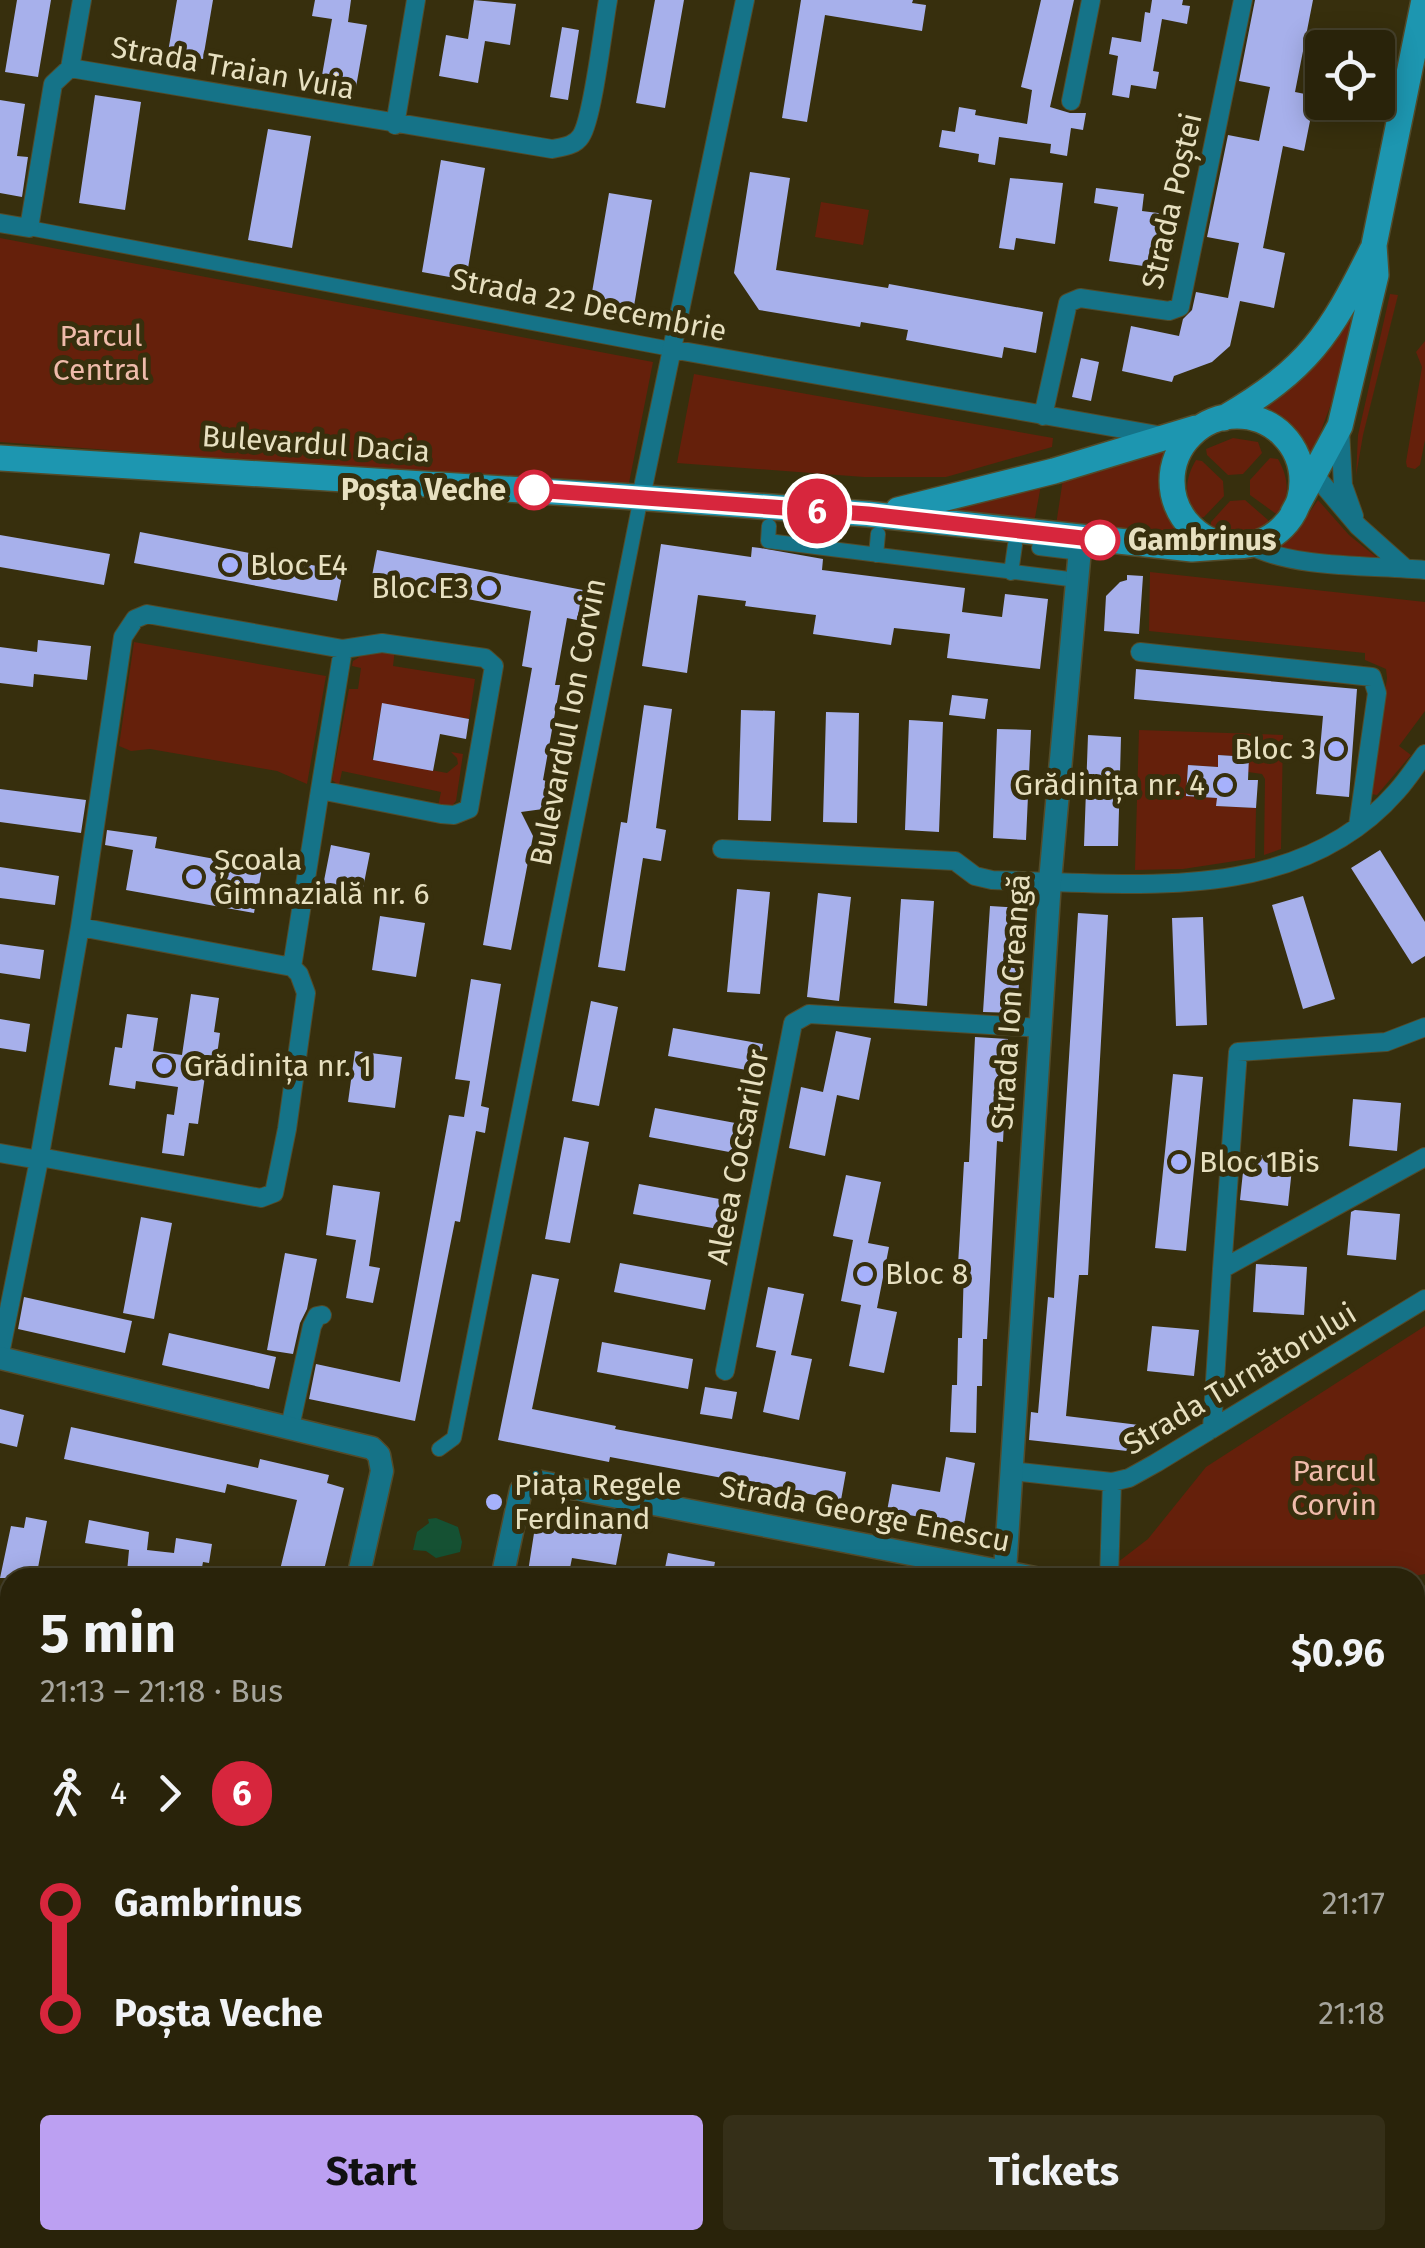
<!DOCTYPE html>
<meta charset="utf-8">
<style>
:root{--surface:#29230a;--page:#352f18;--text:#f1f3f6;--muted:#a5a49c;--line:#45402b;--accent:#bca0f2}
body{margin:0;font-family:"Fira Sans",sans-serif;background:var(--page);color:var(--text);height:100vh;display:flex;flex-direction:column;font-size:38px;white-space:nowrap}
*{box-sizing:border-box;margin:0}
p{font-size:32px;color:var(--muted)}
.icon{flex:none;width:55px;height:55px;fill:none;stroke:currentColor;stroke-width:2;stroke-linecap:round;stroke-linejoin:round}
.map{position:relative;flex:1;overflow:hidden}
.sheet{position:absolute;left:0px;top:1568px;width:1425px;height:682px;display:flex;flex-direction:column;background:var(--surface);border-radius:30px 30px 0 0;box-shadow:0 5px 25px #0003,0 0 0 2px var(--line)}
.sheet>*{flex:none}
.badge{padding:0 20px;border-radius:32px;font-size:35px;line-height:65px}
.controls{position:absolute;left:1305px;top:30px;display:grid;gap:20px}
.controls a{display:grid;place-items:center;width:90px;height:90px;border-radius:10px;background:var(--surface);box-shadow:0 5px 25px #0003,0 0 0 2px var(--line);font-size:50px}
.map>.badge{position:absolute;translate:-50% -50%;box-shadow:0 0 0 5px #fff}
.legs{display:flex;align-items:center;gap:15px;height:110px;padding:0 40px;font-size:32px}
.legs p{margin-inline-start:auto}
.headline{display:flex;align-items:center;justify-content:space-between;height:170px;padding:0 40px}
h1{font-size:55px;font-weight:700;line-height:75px}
.button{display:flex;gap:20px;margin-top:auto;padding:20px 40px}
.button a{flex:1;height:115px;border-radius:10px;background:var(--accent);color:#111;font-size:40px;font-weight:700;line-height:115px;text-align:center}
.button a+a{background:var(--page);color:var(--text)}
ul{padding:0 40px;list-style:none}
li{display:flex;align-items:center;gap:35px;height:110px;font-size:38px}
li i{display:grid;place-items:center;width:15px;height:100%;margin:0 12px;background:currentColor}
li i::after{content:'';width:25px;height:25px;margin:-12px;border:8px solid;border-radius:50%;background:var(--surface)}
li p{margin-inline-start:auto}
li:first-child i{background:linear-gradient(#0000 50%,currentColor 0)}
li:last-child i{background:linear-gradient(currentColor 50%,#0000 0)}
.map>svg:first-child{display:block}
</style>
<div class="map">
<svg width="1425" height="2248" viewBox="0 0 1425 2248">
<rect width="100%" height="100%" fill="#372f0d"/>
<!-- built -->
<path fill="#423912" d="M574 2240H1014L1012 2248H573Z"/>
<!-- green -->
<path fill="#65200b" d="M821 202 869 210 863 245 815 237Z
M0 238 653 362 628 488 0 442Z
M1390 294 1398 295 1363 435 1356 476 1358 435Z
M1356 305 1334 396 1313 452H1310L1289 426 1263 408Z
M1425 341V440L1420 465 1415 469 1407 467 1406 462 1422 367 1416 352Z
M694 374 1053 438 1052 447 946 477H864L677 463Z
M1233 438 1258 442 1262 453 1243 474 1228 475 1207 455 1206 449Z
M1183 440C1161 475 1160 509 1189 540L1056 525 1063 479Z
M1270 458 1278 459C1289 478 1290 496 1279 516L1250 495V480Z
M1196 460 1202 461 1223 481 1224 496 1204 517 1197 519C1184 499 1184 480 1196 460Z
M1041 485 1034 523 937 511Z
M1245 500 1268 520 1270 526C1251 539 1232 542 1211 531V522L1230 501Z
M1318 500 1349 535 1381 561 1275 551 1276 546 1300 526Z
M1150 572 1425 602V711L1399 746 1411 755 1377 795 1371 794 1387 678 1386 669 1365 660V653L1149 631Z
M134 642 326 676 307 784 277 771 150 749 131 751 119 746Z
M395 649 393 666 475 679 469 719 382 704 372 759 447 773 458 764 457 758 451 752 463 754 456 801 451 807 438 806 441 792 342 771 339 785 332 780 349 689H358L361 668 352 666 353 661 369 651Z
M1139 730 1283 735 1281 849 1264 855 1265 779 1262 774 1248 772 1249 757 1219 755 1218 767 1188 765 1186 796 1217 798V806L1256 808 1255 858 1183 869 1135 870Z
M1425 1326V1574L1403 1578H1127L1109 1569 1148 1539 1206 1467Z
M10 1847V2051L0 2049V1900Z
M0 2176 10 2177V2240H417V2248H0Z"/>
<!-- water -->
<path fill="#155133" d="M436 1518 458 1527 462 1542 460 1552 436 1558 426 1551 413 1550 417 1532 429 1523 428 1519Z"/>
<!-- building -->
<path fill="#a7b0eb" d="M17 0H51L38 77 5 72Z
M177 0H213L203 59 168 52Z
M315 0H351L348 22 367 25 356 87 321 81 332 19 312 16Z
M474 0 516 4 510 45 485 41 478 83 439 76 446 35 468 39Z
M655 0H684L665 108 636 103Z
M801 0H913L912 3 926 5 922 31 825 15 807 122 782 118Z
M1041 0H1074L1050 107 1070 113H1086L1083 130 1071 128 1067 156 1050 153 1051 144 999 137 995 165 978 162 979 154 939 147 942 130 955 132 959 107 976 110 975 115 1027 124 1032 90 1021 87Z
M1152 0H1183L1182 5 1190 6 1187 24 1162 19 1153 71 1159 72 1156 89 1131 85 1129 98 1112 95 1118 56 1109 54 1112 37 1141 42 1145 12 1150 13Z
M1255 0H1313L1295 92 1315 96 1304 151 1283 146 1263 248 1285 253 1274 308 1240 301 1230 346 1212 362 1174 376 1172 382 1122 371 1131 326 1179 336 1183 319 1192 310 1196 292 1228 298 1239 243 1207 237 1228 135 1259 141 1270 87 1239 81Z
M562 27 579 30 568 100 550 97Z
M95 95 141 102 125 210 79 203Z
M0 100 25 104 17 156 28 157 22 197 0 193Z
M268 129 311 136 292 248 248 240Z
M441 160 485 168 466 280 422 272Z
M750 172 790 178 776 270 888 288 889 284 1043 312 1036 353 1004 347 1002 358 906 340 908 330 861 322 860 327 759 310 734 273Z
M1010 178 1063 183 1055 244 1016 238 1014 250 999 248Z
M1096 188 1144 194 1142 211 1166 214 1157 268 1109 261 1118 207 1094 203Z
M609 193 652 200 633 312 590 304Z
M1081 358 1099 362 1091 401 1072 397Z
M140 532 343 571 337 601 134 563Z
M0 535 110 554 104 585 0 567Z
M661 544 751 557 752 547 760 548 823 559 822 570 965 588 962 612 1002 617 1005 594 1048 599 1040 669 947 658 950 634 894 628 891 645 813 634 816 615 745 606 746 601 698 595 687 673 642 666Z
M377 550 583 590 577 620 567 618 555 685H560L543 780 549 782 545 805 543 809 521 812 533 836 511 950 483 945 532 668 522 666 531 611 371 581Z
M1127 575 1143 576 1139 634 1104 631 1106 596 1120 582 1127 580Z
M38 640 91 646 87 680 34 674 33 687 0 683V647L37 652Z
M1136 669 1357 689 1349 797 1316 794 1323 716 1134 699Z
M952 695 988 699 985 719 949 715Z
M382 703 469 719 466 739 440 734 433 771 373 760Z
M644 705 672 709 656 828 666 830 661 861 643 858 625 971 598 967 621 822 627 823Z
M741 710 775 711 771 821 738 820Z
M826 712 859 713 857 823 823 822Z
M909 720 943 722 939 832 905 830Z
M997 729 1031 730 1026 840 993 838Z
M1088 735 1121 737 1118 846H1084Z
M1218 755 1249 757 1248 780H1258L1256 808 1216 806 1217 798 1186 796 1188 765 1218 767Z
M0 789 86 800 81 833 0 822Z
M107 830 157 837 155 848 242 864 244 853 264 857 254 913 126 890 133 850 105 845Z
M331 845 370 853 360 903 321 896Z
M1380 850 1425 922V956L1412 964 1351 868Z
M0 867 59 876 55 905 0 898Z
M737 889 770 892 760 994 727 992Z
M818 893 851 897 839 1001 807 997Z
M1303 896 1335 999 1303 1009 1272 905Z
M901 899 934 901 927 1006 894 1003Z
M990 906 1024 908 1017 1013 983 1012Z
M1078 913 1108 915 1088 1275H1079L1066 1416 1139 1425 1136 1452 1029 1440 1031 1412 1038 1413 1048 1297 1054 1298Z
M380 916 425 923 416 977 372 970Z
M1203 917 1207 1025 1176 1026 1172 918Z
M0 944 44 950 40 979 0 973Z
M471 979 501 984 481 1106 489 1108 485 1133 476 1131 460 1222 455 1221 415 1421 309 1399 316 1364 400 1382 449 1115 464 1117 470 1081 455 1079Z
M191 994 219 998 214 1032 220 1033 214 1077 205 1076 198 1124 189 1123 184 1156 162 1153 167 1114 174 1115 178 1087 136 1081 135 1089 109 1085 115 1047 122 1048 127 1014 158 1018 153 1051 182 1055Z
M591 1001 618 1007 599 1106 572 1101Z
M0 1019 30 1024 26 1052 0 1048Z
M673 1028 763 1044 758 1072 668 1056Z
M836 1031 871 1038 859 1100 837 1095 825 1156 789 1148 801 1087 823 1092Z
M975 1037 1008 1039 1003 1142 997 1141 987 1339H983L982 1386H977L976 1433 950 1432 952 1385H957L958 1338H962L964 1265H958L964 1162H969Z
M355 1051 402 1057 395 1108 348 1102Z
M1173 1074 1203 1077 1186 1251 1155 1248Z
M1353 1099 1401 1103 1397 1151 1349 1146Z
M655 1108 746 1125 740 1154 649 1137Z
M564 1137 589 1142 570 1243 545 1239Z
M1245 1153 1293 1159 1288 1206 1240 1200Z
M846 1175 881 1182 868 1243 889 1247 877 1308 897 1312 884 1373 849 1366 861 1305 841 1301 853 1240 833 1236Z
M639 1184 730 1201 724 1230 633 1214Z
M333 1185 380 1192 369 1266 380 1268 373 1303 346 1298 356 1240 326 1235Z
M1355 1210 1400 1214 1396 1260 1347 1255 1351 1212Z
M141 1217 172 1223 154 1319 123 1313Z
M285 1253 317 1259 307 1309 300 1323 293 1354 267 1350Z
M620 1263 711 1280 705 1310 614 1292Z
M1256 1264 1307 1267 1304 1315 1253 1312Z
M532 1274 559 1279 532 1409 616 1426 615 1429 846 1472 841 1500 610 1457 609 1462 498 1440Z
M768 1287 804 1294 791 1355 812 1359 799 1420 763 1412 776 1351 756 1347Z
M24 1297 132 1321 125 1353 18 1329Z
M1152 1326 1199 1330 1194 1376 1147 1371Z
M169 1333 276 1357 269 1389 162 1365Z
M602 1342 693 1359 688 1389 597 1372Z
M705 1387 737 1392 732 1419 700 1414Z
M0 1409 24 1415 17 1447 0 1443Z
M71 1427 258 1468 260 1459 329 1475 327 1483 344 1488 322 1578H278L297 1500 227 1484 225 1493 64 1459Z
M946 1457 975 1463 964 1525 887 1511 892 1484 940 1492Z
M26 1517 47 1521 36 1578H0L11 1526 24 1528Z
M89 1520 149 1532 147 1550 174 1553 176 1538 212 1544 209 1563 203 1562 200 1578 127 1572 129 1550 85 1543Z
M552 1522 622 1534 616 1565 572 1558 568 1578H527L535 1527 551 1530Z
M668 1553 715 1562 712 1578H663Z"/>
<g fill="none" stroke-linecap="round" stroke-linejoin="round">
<!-- pedestrian casing -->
<g stroke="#534b2a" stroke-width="16">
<path id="pedestrian" d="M29 228 671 349
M769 526 768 541 1077 580
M1039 548 1080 553
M876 555 878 534
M1011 573 1015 545
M439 1449 454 1438 641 497"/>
</g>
<!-- minor casing -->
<g stroke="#534b2a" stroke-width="20">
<path id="minor" d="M70 68 552 149C562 147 575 146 581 136 593 118 603 27 608 0
M70 68 82 0
M1071 101 1091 0
M395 125 416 0
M0 223 29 228 53 84 70 68
M671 349 1163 436
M1043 416 1068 303 1080 298 1169 311 1180 307 1243 0
M1340 429 1343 485 1354 516
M1292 448 1358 526 1405 568
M641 497 745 0
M1250 545C1293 569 1375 565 1425 570
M1140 652 1372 677 1377 693 1358 826
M320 790 343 649
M722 849 955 861 975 876 992 880C1129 883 1296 907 1397 791 1407 780 1416 766 1425 754
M0 1153 39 1160
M40 1157 261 1198 274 1193 287 1129 306 993 299 974 292 967 80 927
M1222 1269 1238 1052 1386 1042 1425 1027
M0 1354 39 1160 80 927 123 637 135 619 147 614 343 649 382 643 485 658 494 666 469 809 454 815 441 814 320 790 292 967
M725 1371 793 1023 809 1014 1041 1028
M290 1427 312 1326 317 1316 322 1315
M1212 1429 1222 1269 1425 1157
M1011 1471 1112 1482
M1109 1578 1112 1482 1129 1478 1156 1463 1425 1299
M0 1629 10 1631
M1415 1700 1425 1695
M1415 1844 1425 1851
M0 1852 10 1798
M1415 2143 1425 2150"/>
</g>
<!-- tertiary casing -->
<g stroke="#534b2a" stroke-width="25">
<path id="tertiary" d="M0 1358 372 1448 379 1455 382 1471 358 1578
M1005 1571 1050 881 1081 538
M502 1578 521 1490 525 1485 536 1481 1035 1578
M1415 1599 1425 1598
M527 2248 528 2240"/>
</g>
<!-- secondary casing -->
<g stroke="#534b2a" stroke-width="28">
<path id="secondary" d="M1172 481a65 65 0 1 1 130 0a65 65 0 1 1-130 0Z
M1224 418C1308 369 1330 335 1372 250
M0 458 620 496 868 514 1192 549 1234 546
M898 510 1054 471 1196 428
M1293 513 1340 426 1376 275 1374 245 1424 0"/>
</g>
<!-- pedestrian -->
<use href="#pedestrian" stroke="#157388" stroke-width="14"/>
<!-- minor -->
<use href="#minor" stroke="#157388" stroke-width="18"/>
<!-- tertiary -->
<use href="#tertiary" stroke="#157388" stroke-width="22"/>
<!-- secondary -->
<use href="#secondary" stroke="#1d96b0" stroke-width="25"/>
</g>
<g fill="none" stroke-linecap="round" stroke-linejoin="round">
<!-- line-1 casing -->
<g stroke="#fff" stroke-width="22">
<path id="line-1" d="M534 490 868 514 1100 540"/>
</g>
<!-- line-1 -->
<use href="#line-1" stroke="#d7263d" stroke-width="15"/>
</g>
<!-- markers -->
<g fill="#fff" stroke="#d7263d" stroke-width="5">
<circle cx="534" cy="490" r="18"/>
<circle cx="1100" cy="540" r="18"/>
</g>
<g fill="#a6b1fc" stroke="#372f0d" stroke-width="4">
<circle cx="230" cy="565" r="10"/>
<circle cx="489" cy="588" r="10"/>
<circle cx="1336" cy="749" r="10"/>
<circle cx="1225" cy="785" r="10"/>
<circle cx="194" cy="877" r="10"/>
<circle cx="164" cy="1066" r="10"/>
<circle cx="1179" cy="1162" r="10"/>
<circle cx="865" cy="1274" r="10"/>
<circle cx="494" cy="1502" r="10"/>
</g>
<g text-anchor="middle" stroke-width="10" stroke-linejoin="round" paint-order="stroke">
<!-- street labels -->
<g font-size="30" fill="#e7e0c0" stroke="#372f0d">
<text transform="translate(233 68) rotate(10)" y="10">Strada Traian Vuia</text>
<text transform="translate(1172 201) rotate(-77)" y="10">Strada Poștei</text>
<text transform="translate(589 305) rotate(11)" y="10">Strada 22 Decembrie</text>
<text transform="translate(316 444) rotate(4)" y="10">Bulevardul Dacia</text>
<text transform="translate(568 722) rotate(-79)" y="10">Bulevardul Ion Corvin</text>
<text transform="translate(1011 1002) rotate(-86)" y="10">Strada Ion Creangă</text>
<text transform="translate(738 1157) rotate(-79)" y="10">Aleea Cocsarilor</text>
<text transform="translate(1240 1379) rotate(-31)" y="10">Strada Turnătorului</text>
<text transform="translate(865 1514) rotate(11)" y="10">Strada George Enescu</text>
</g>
<!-- park labels -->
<g font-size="30" fill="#efbbab" stroke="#372f0d">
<text x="101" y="346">Parcul<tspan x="101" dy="34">Central</tspan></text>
<text x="1334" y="1481">Parcul<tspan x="1334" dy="34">Corvin</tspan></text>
</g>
<!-- stop labels -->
<g font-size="30" font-weight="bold" fill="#e7e0c0" stroke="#372f0d" text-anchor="end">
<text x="506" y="500">Poșta Veche</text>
<text x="1128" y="550" text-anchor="start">Gambrinus</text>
</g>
<!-- poi labels -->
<g font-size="30" fill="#e7e0c0" stroke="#372f0d" text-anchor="start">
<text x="250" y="575">Bloc E4</text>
<text x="469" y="598" text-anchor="end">Bloc E3</text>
<text x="1316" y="759" text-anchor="end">Bloc 3</text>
<text x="1205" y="795" text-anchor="end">Grădinița nr. 4</text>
<text x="214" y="870">Școala<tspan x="214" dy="34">Gimnazială nr. 6</tspan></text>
<text x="184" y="1076">Grădinița nr. 1</text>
<text x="1199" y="1172">Bloc 1Bis</text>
<text x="885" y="1284">Bloc 8</text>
<text x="514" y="1495">Piața Regele<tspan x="514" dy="34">Ferdinand</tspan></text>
</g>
</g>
</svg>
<div class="controls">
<a><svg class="icon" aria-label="locate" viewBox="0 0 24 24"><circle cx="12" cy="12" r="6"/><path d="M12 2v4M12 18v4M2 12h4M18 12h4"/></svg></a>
</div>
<b class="badge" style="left:817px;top:511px;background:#d7263d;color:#fff">6</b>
<section class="sheet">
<div class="headline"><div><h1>5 min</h1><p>21:13 – 21:18 · Bus</p></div><b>$0.96</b></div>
<div class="legs"><svg class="icon" aria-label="walk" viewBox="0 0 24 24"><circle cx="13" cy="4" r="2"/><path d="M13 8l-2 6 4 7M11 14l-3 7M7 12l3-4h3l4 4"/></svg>4<svg class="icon" aria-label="forward" viewBox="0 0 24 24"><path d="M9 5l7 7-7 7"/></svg><b class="badge" style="background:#d7263d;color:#fff">6</b></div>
<ul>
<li><i style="color:#d7263d"></i><b>Gambrinus</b><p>21:17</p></li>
<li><i style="color:#d7263d"></i><b>Poșta Veche</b><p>21:18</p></li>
</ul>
<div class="button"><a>Start</a><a>Tickets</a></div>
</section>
</div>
